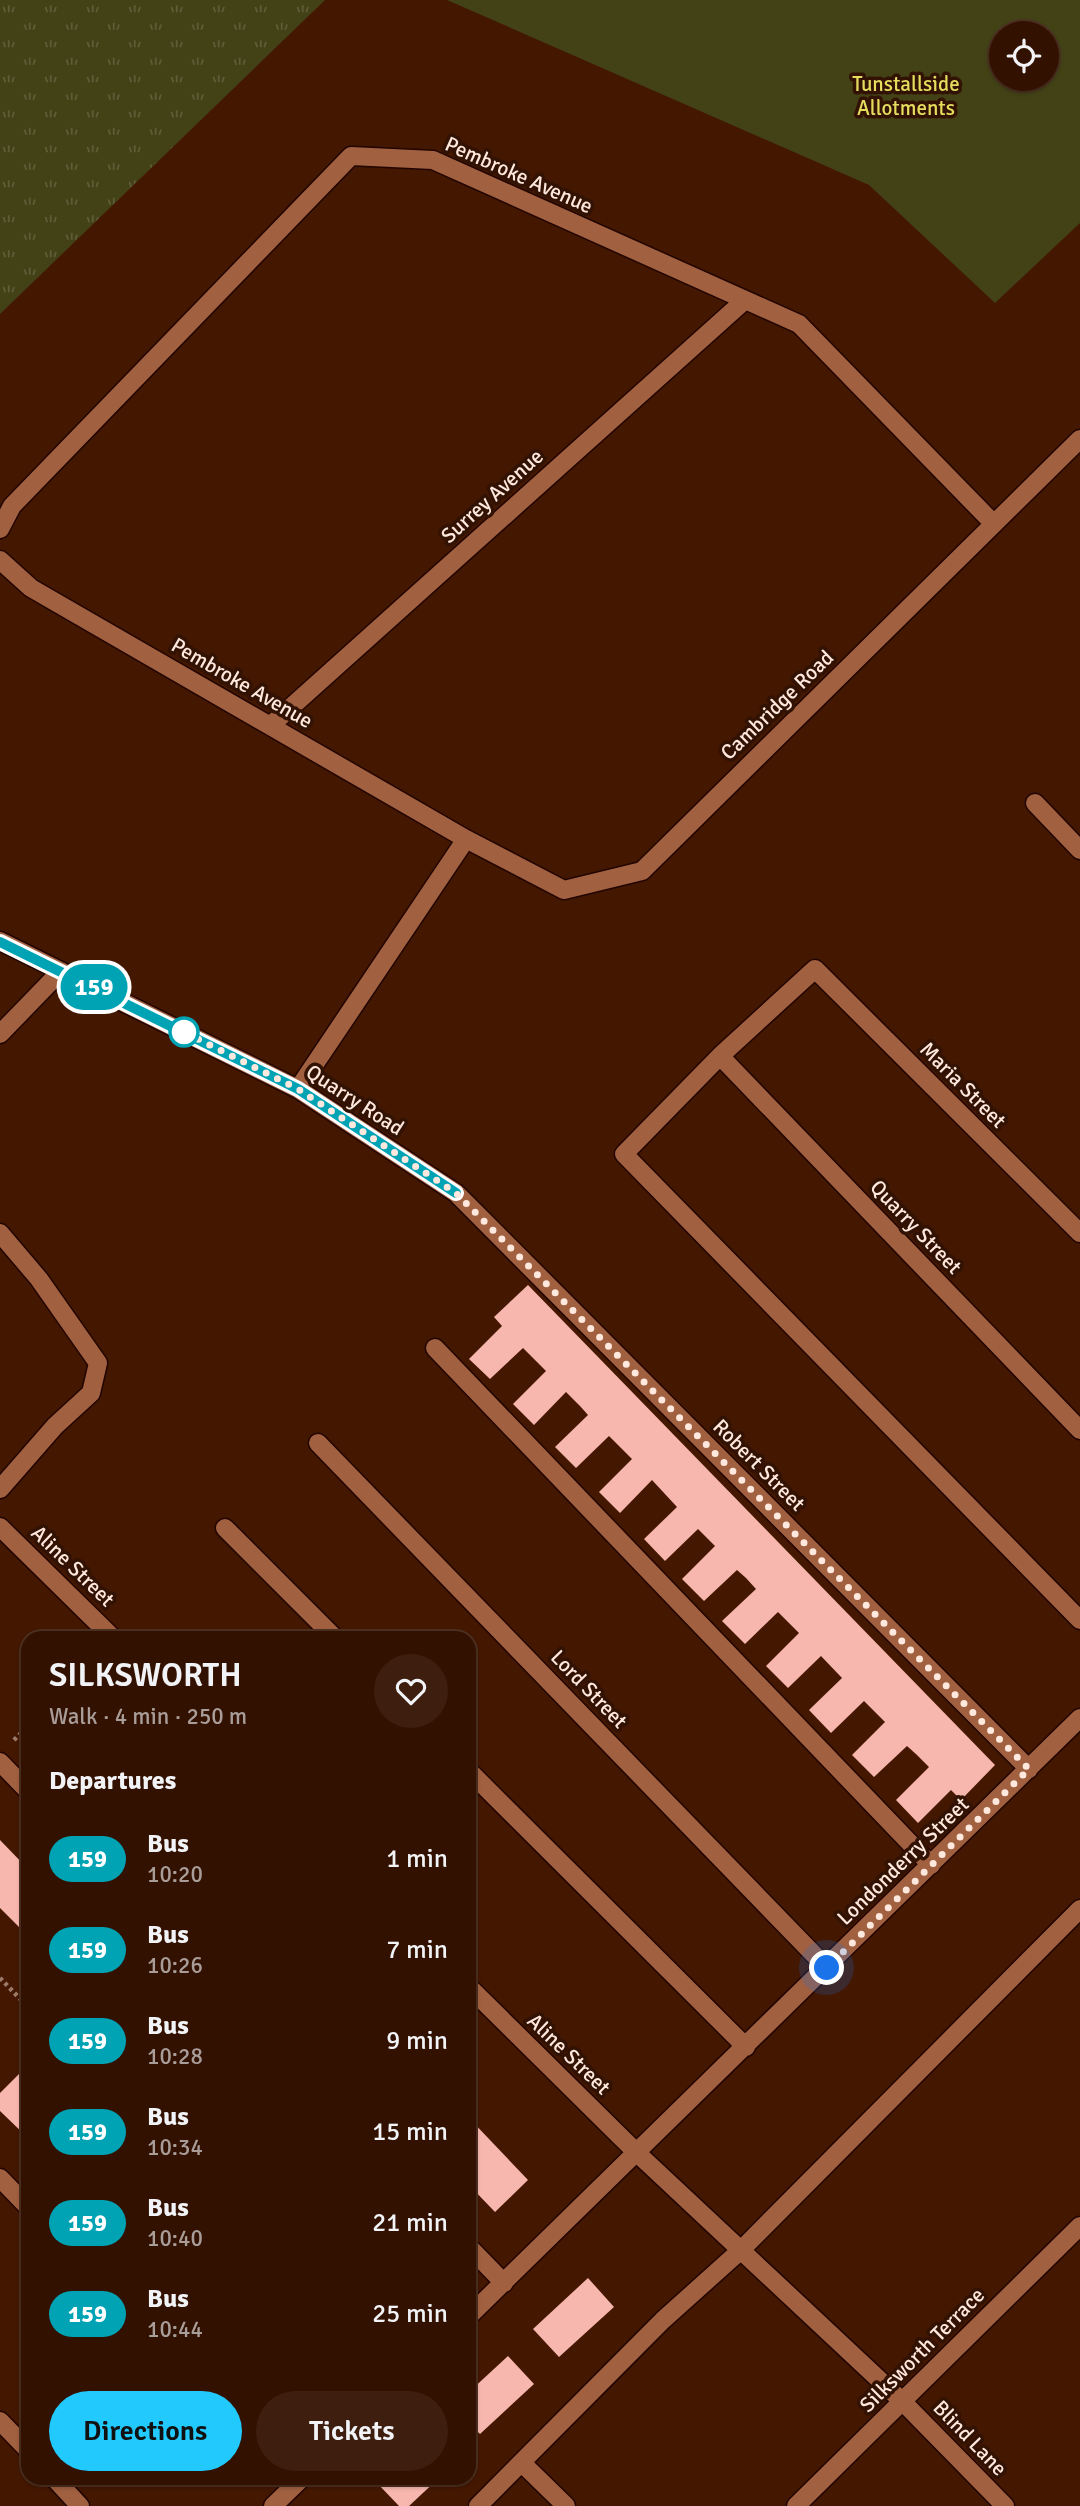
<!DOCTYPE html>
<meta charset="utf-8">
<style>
:root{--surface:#310;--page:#3e1f0f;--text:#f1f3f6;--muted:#a99d99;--line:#4e3122;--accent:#22c9fd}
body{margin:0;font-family:Signika,sans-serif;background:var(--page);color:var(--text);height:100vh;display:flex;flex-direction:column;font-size:26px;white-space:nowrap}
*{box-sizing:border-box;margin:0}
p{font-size:23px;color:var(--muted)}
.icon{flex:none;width:38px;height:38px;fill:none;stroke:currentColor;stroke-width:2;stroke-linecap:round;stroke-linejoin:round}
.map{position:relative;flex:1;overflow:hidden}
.side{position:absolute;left:21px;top:1631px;width:455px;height:854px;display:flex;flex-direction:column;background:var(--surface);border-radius:21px;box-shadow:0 2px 5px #0004,0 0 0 2px var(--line)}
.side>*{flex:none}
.badge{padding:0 14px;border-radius:23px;font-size:24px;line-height:46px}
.controls{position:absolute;left:989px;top:21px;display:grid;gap:14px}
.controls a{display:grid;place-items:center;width:70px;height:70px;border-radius:50%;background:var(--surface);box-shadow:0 2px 5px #0004,0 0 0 2px var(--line);font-size:35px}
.you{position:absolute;width:35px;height:35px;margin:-18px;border:5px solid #fff;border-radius:50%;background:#1a73e8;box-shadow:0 0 0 10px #1a73e833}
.map>.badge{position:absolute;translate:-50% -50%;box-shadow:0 0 0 4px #fff}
h2{padding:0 28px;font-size:26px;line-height:63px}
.round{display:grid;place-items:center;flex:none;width:74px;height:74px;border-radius:37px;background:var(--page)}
.headline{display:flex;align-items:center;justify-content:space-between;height:119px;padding:0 28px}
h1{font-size:33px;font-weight:600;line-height:52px}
.button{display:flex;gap:14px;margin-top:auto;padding:14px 28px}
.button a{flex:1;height:80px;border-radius:42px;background:var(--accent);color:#111;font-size:28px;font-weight:600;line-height:80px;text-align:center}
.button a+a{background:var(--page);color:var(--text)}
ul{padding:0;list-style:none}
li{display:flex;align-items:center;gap:21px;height:91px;padding:0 28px}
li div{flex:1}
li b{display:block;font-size:26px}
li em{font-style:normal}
li .badge{min-width:77px;font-weight:700;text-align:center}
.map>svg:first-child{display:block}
</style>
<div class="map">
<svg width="1080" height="2506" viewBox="0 0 1080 2506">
<defs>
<pattern id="grass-tufts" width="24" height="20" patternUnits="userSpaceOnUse" patternTransform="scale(1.75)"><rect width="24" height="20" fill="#434116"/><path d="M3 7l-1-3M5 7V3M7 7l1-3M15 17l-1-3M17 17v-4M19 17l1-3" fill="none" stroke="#5f5c37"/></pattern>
</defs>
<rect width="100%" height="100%" fill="#441700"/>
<!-- grass -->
<path fill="url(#grass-tufts)" d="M0 0H325L0 314Z"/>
<!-- green -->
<path fill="#434116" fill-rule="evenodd" d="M447 0H1080V223L995 303 869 185ZM1001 33H1046V79H1001Z"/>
<!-- building -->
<path fill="#f7b6ae" d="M528 1285 995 1765 961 1800 951 1790 918 1823 896 1800 929 1767 917 1755 907 1746 874 1777 852 1755 885 1722 864 1701 831 1733 809 1710 842 1678 821 1656 788 1688 766 1666 799 1633 778 1612 745 1644 722 1621 756 1589 746 1578 737 1570 704 1601 682 1579 715 1546 698 1529 665 1561 644 1539 677 1507 652 1480 620 1513 599 1492 632 1459 609 1436 576 1468 555 1447 588 1415 580 1406 566 1392 534 1425 513 1404 546 1371 523 1348 490 1379 469 1359 502 1326 494 1317Z
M0 1840 28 1869V1936L0 1908Z
M25 2068 28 2072V2138L0 2111V2093Z
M469 2118 528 2180 495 2212 469 2185Z
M588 2278 614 2307 559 2357 533 2329Z
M508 2356 534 2384 480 2434 469 2423V2392Z
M383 2478H439L409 2506H399L377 2483Z"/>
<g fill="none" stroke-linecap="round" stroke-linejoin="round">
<!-- minor casing -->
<g stroke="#220500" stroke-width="21">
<path id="minor" d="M0 529 12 506 351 156 433 160 799 324 994 524
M0 560 31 588 466 839 564 890 642 871 1080 439
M270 726 745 300
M1035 803 1080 850
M0 941 298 1089 456 1193 1029 1769
M0 1034 61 971
M720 1056 1080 1430
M298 1089 466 839
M0 1233 39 1279 98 1363 91 1393 55 1426 0 1489
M1080 1233 815 969 720 1056 624 1154 1080 1620
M435 1348 931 1865
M318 1443 826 1967
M0 1527 113 1638
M225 1528 335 1638
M0 1762 28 1791
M469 1771 746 2047
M469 1987 637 2153 902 2401 1005 2506
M0 2178 28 2207
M469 2247 504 2283
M469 2316 1080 1718
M0 2421 28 2450
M522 2463 566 2506
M54 2478 80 2506
M273 2506 302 2478
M478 2506 663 2320 741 2250 1080 1909
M796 2506 1080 2226"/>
</g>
<!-- path -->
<path stroke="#9c7a69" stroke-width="4.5" stroke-dasharray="3.5 3.5" stroke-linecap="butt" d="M14 1740 28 1726
M0 1978 28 2007"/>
<!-- minor -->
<use href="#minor" stroke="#a16040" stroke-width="18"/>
</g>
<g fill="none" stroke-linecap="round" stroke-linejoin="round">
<!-- line casing -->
<g stroke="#fff" stroke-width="16">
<path id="line" d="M0 942 298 1089 456 1193"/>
</g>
<!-- line -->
<use href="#line" stroke="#00a3b4" stroke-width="10"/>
<!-- walk -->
<path stroke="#ffe8dd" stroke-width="7" stroke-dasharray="0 12.6" d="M184 1032 180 1030 298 1089 456 1193 1029 1769 827 1968"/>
</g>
<!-- markers -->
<circle fill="#fff" stroke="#00a3b4" stroke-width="3.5" cx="184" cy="1032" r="14"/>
<g text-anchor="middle" stroke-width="7" stroke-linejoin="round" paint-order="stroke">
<!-- park labels -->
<g font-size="21" fill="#e4dd5d" stroke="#321203">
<text x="906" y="91">Tunstallside<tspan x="906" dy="24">Allotments</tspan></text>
</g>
<!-- street labels -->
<g font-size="21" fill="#ffe8dd" stroke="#321203">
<text transform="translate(519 175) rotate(24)" y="7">Pembroke Avenue</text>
<text transform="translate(492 496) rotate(-42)" y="7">Surrey Avenue</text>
<text transform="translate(242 683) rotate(30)" y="7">Pembroke Avenue</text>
<text transform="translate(777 705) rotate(-44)" y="7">Cambridge Road</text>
<text transform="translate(963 1085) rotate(45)" y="7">Maria Street</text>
<text transform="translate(355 1100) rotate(33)" y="7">Quarry Road</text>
<text transform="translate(916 1227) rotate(46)" y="7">Quarry Street</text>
<text transform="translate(759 1465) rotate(45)" y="7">Robert Street</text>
<text transform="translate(73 1566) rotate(44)" y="7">Aline Street</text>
<text transform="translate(589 1689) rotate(46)" y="7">Lord Street</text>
<text transform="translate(903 1861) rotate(-44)" y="7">Londonderry Street</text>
<text transform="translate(569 2054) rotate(44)" y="7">Aline Street</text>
<text transform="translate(922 2350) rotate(-45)" y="7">Silksworth Terrace</text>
<text transform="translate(970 2438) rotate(46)" y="7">Blind Lane</text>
</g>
</g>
</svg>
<div class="controls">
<a><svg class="icon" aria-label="locate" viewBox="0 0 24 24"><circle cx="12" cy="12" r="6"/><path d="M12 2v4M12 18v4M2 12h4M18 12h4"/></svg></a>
</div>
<div class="you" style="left:827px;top:1968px"></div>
<b class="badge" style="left:94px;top:987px;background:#00a3b4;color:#fff">159</b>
<section class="side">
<div class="headline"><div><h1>SILKSWORTH</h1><p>Walk · 4 min · 250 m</p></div><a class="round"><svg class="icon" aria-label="heart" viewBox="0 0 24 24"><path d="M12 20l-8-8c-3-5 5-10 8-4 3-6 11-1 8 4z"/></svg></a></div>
<h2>Departures</h2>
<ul>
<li><span class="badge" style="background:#00a3b4;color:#fff">159</span><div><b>Bus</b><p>10:20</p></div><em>1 min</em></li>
<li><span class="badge" style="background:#00a3b4;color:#fff">159</span><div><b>Bus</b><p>10:26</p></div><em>7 min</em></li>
<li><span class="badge" style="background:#00a3b4;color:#fff">159</span><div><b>Bus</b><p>10:28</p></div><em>9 min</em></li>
<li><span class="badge" style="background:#00a3b4;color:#fff">159</span><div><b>Bus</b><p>10:34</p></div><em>15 min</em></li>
<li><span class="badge" style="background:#00a3b4;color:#fff">159</span><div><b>Bus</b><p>10:40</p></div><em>21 min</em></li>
<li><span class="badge" style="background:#00a3b4;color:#fff">159</span><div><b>Bus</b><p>10:44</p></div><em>25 min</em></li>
</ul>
<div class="button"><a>Directions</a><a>Tickets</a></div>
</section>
</div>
